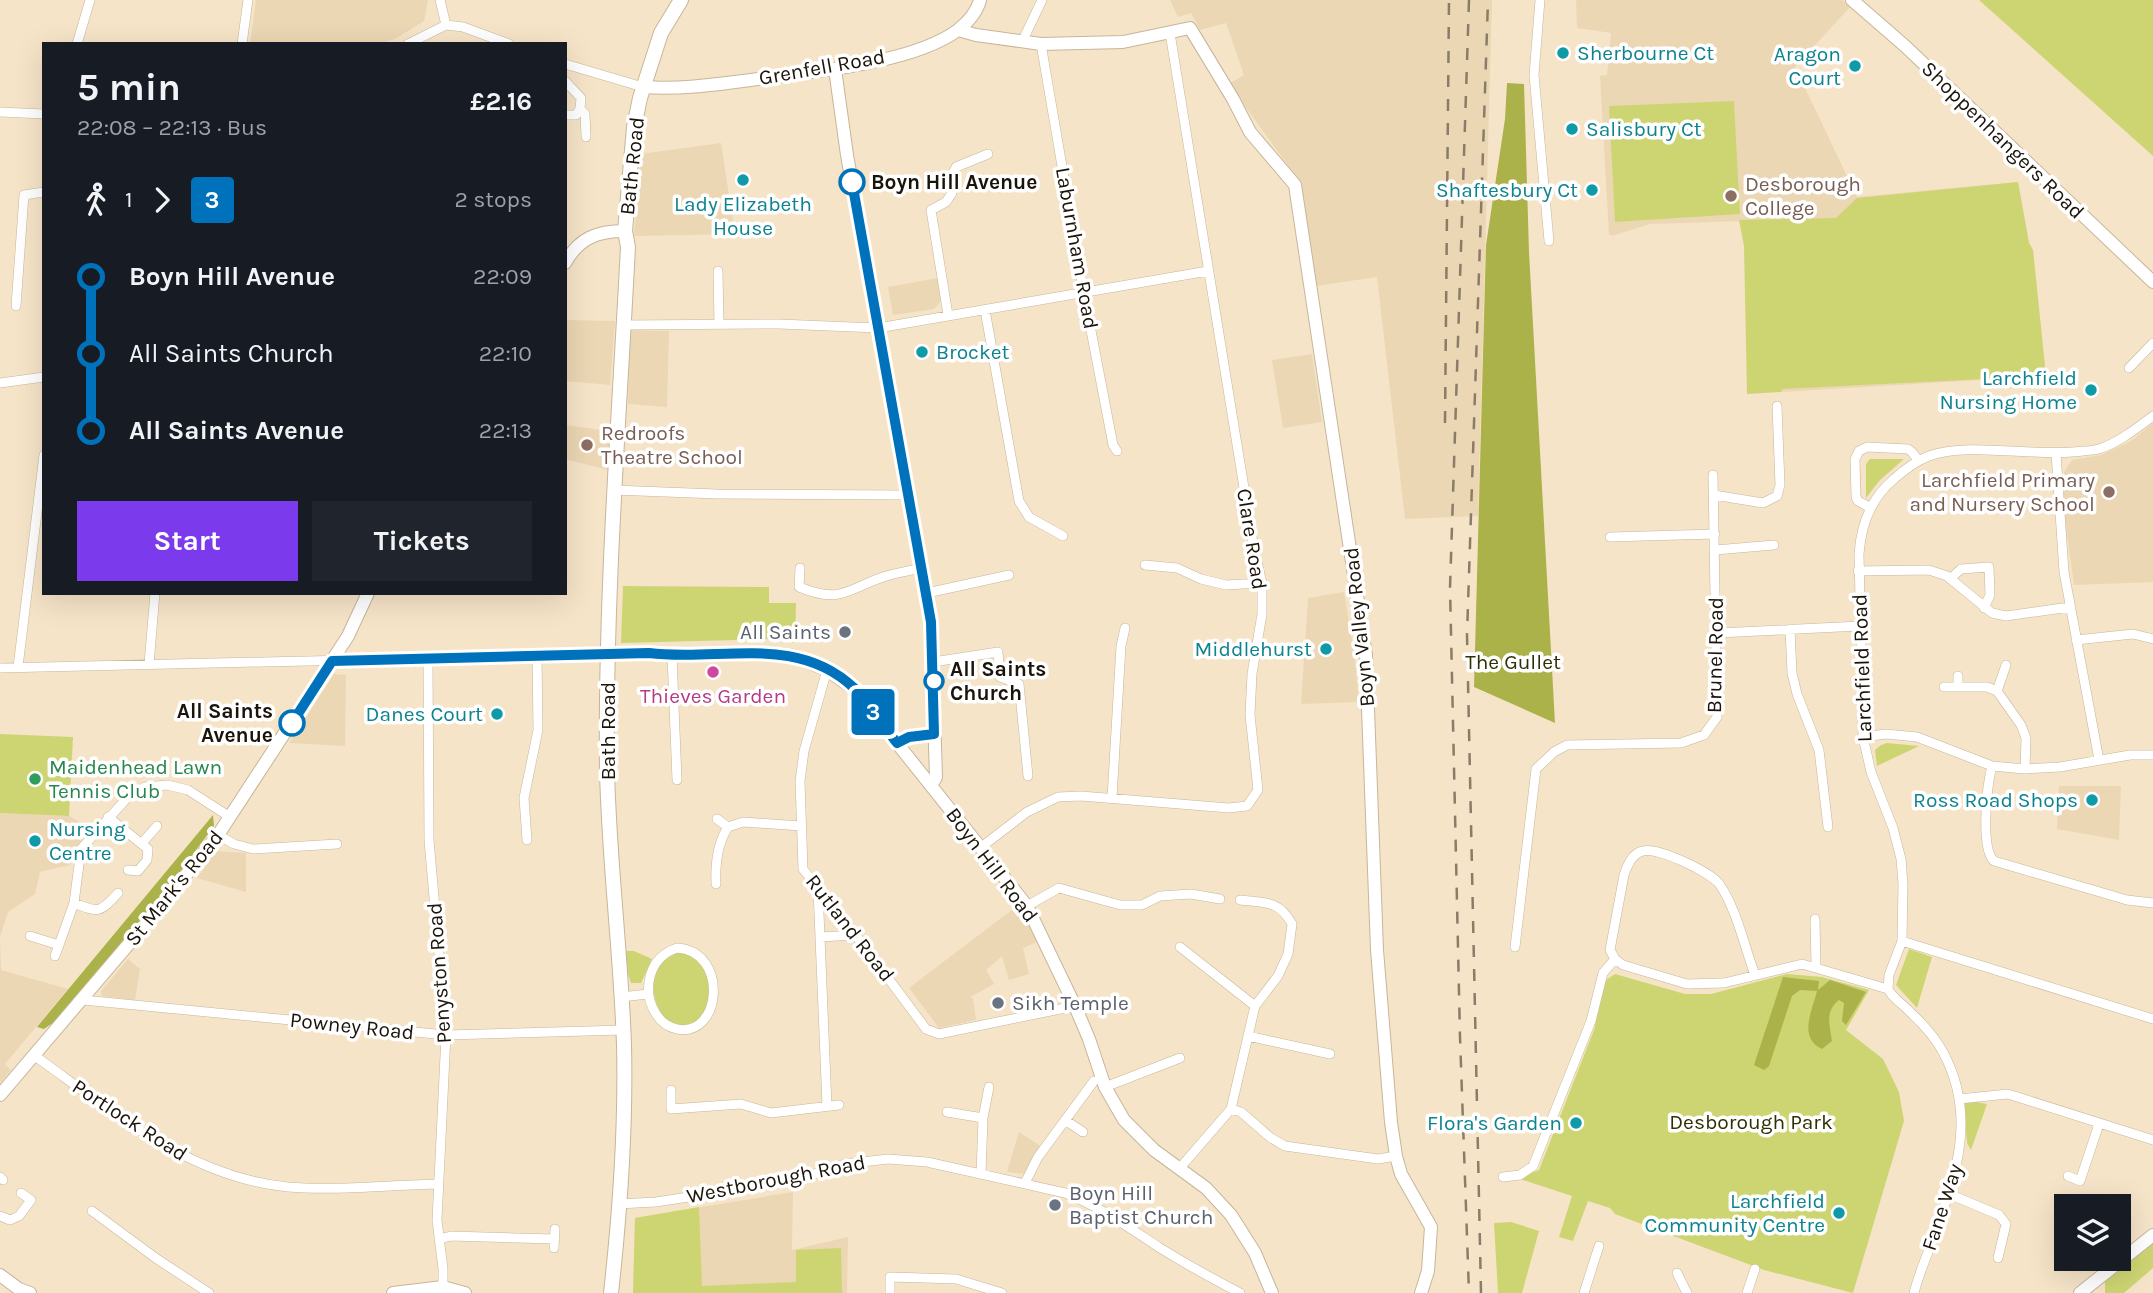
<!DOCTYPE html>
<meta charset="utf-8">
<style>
:root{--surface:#171b24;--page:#20242c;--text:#f1f3f6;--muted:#9ea1a6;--accent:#7c3aed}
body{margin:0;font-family:Karla,sans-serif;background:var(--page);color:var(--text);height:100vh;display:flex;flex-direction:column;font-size:26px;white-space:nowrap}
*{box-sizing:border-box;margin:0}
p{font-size:23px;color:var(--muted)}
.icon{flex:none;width:38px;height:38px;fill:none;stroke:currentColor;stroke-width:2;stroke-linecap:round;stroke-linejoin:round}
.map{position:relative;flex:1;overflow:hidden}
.drawer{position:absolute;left:42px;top:42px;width:525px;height:553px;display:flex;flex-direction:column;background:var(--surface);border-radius:0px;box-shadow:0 7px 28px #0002}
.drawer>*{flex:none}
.badge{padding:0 14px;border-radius:5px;font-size:24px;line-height:46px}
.buttons{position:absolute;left:2054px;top:1194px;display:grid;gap:14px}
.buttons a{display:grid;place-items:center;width:77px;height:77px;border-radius:0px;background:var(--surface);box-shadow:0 7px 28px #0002;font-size:35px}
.map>.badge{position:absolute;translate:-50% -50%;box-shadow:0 0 0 4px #fff}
.legs{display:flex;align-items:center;gap:10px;height:77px;padding:0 35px;font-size:23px}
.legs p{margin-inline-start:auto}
.headline{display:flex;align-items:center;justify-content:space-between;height:119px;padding:0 35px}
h1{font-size:38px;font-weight:700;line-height:52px}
.action{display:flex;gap:14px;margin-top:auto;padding:14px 35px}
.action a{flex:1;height:80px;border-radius:0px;background:var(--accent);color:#fff;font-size:28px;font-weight:700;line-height:80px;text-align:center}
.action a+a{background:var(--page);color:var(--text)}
ul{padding:0 35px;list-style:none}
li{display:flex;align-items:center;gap:24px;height:77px;font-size:26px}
li i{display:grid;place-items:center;width:10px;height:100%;margin:0 9px;background:currentColor}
li i::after{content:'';width:18px;height:18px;margin:-9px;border:5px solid;border-radius:50%;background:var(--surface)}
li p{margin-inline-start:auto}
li:first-child i{background:linear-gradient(#0000 50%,currentColor 0)}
li:last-child i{background:linear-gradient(currentColor 50%,#0000 0)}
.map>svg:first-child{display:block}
</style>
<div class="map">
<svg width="2153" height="1293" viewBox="0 0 2153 1293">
<rect width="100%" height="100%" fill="#f6e4c8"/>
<!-- built -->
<path fill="#ecd7b4" d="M256 0H428L424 21 395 39 377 44H250Z
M1170 0H1492L1478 516 1405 519 1377 277 1315 286 1294 174 1229 84 1244 75 1226 23 1200 30 1191 13 1178 17Z
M1576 0H1842L1851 6 1795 67 1857 197 2018 182 2029 243 2033 250 2046 376 1781 392 1776 220 1650 224 1612 236 1609 234 1600 76 1607 75 1611 33 1577 28Z
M721 143 735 234 634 236 641 154Z
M938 278 942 296 941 301 934 309 893 315 888 287Z
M565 320 615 321 610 385 565 381Z
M630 330 669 331 667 407 628 404Z
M1312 354 1322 422 1283 428 1272 360Z
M2153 423V582L2074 585 2064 512V472L2072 460 2101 455 2131 441Z
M565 425 609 431 608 470 565 459Z
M1344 592 1354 652 1359 702 1301 704 1308 598Z
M334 674 346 675 345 746 289 743Z
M2059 786H2121L2119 840 2057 829Z
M0 813 69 816 88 827 70 865 40 872 35 894 8 912 0 937 1 970 68 989 5 1064 11 1070 0 1083Z
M216 851 246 853V892L197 878Z
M1021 903 1041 940 1023 948 1029 974 1009 980 1002 956 986 970 994 984 970 997 973 998 976 1020 939 1028 909 988Z
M128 959 140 969 135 1000 102 996 101 991Z
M1019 1132 1042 1147 1025 1174 1007 1172Z
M793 1192 792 1250 848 1237 847 1293H633L635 1218Z"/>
<!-- green -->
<path fill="#cdd572" d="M1979 0H2153V156Z
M1734 101 1740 214 1615 222 1609 106Z
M2018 182 2029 243 2033 250 2046 376 1782 389 1781 392 1747 394 1744 246 1739 220 1836 218 1857 198Z
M1870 459H1904L1880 480 1866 498V464Z
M623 586 769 587V603H796L795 643 776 639 621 643Z
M0 734 73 737 69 816 0 813Z
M1887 743 1919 746 1877 766 1875 750 1881 745Z
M1909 949 1932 957 1917 1008 1896 985Z
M626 951H634L652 959 641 983H631L628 974Z
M681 952C688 954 695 956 700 961 715 976 713 1021 688 1026 655 1033 634 965 681 952Z
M1615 974 1685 994H1711L1787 974 1822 977 1869 990 1846 1030 1883 1059 1899 1092 1904 1121 1853 1293 1764 1270 1615 1214 1610 1208 1588 1201 1573 1241 1559 1237 1572 1196 1517 1178 1539 1170 1594 1030 1606 980Z
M1971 1101 1987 1104 1971 1150 1967 1143 1964 1104Z
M699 1207 702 1286 796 1282V1250L841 1248 842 1293H633L635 1218Z
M1511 1222 1539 1231 1522 1293H1498L1494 1223Z
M2153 1243V1268L2124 1293H2105V1282Z"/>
<!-- forest -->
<path fill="#abb249" d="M1507 83 1524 84 1529 252 1555 723 1474 687 1486 245 1505 119Z
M213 815 214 826 156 904 54 1022 44 1029 37 1027Z
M1783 977 1819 981 1818 990 1830 980 1866 992 1846 1025 1842 1021 1844 1003 1839 1000C1824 1012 1830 1026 1832 1041L1822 1049C1798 1038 1812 1011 1817 991L1800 990 1792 996 1769 1066 1764 1070 1754 1065Z"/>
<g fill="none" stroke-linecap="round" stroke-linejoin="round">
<!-- street casing -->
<g stroke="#c6b69a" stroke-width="10">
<path id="street" d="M440 0 446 25
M1540 0 1534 75 1549 241
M1022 42 1042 0
M77 44 90 0
M242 44 248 0
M408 44 446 25 463 27 509 44
M1041 44 1084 294 1113 445 1117 451
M565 64 643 87
M565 81 581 98 580 109 576 115H565
M580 109 585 114 586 137
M0 112 44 114
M718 271 719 324
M16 306 24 195 44 192
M985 310 1019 501 1029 517 1063 536
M948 315 931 210 946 202 952 193 951 178 956 167 988 154
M623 325 779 324 878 328 1208 271
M2129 368 2153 343
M0 383 44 377
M2056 453 2064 572 2099 760
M613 490 717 494 907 495
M1714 495 1763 503 1777 496 1780 485 1777 406
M1871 508 1858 501 1856 497 1855 459 1859 451 1867 447 1908 449 1912 452 1918 460
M1610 537 1715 534
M1715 550 1774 545
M1145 565 1177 568 1201 579 1226 585 1262 583
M800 568 799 587C841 604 846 590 883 577 895 573 909 571 921 568
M1858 571 1929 570 1947 576 1992 613 2006 616 2070 607
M1950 579 1961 569 1989 567 1990 595 1984 608
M927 593 1009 575
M1790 629 1792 673 1797 694 1819 750 1828 827
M1718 633 1860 626
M2076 640 2133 634 2153 639
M672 656 677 780
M428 658 429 840 446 1035 437 1220 443 1269V1287
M933 662 998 652 1000 677 1019 684 1028 776
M149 664 155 593
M18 667 44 455
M0 668 609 654
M827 670 804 751 800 781 803 869 868 951 926 1029 939 1034 1075 1006
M1958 676V687
M1944 687H1987L1997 691 2021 725 2026 738 2025 769
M1997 691 2006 665
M1863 737 1886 734 1917 737 1992 766 2025 769 2060 767 2130 755H2153
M1992 766C1987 785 1980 848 1994 861L2127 900 2153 903
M1112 798 1121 646 1125 628
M108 817 148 849 147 860 138 871 128 870
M717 819 728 827
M218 835 234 844 253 849 337 844
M527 840 524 798 538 730 537 655
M142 843 157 826
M980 848 1027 812 1058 797 1081 796 1229 808 1247 806 1258 790 1250 715 1252 674 1262 614V583L1254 549 1170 33
M716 884C715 863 717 844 728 827L743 822 801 826
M818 889 827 1106
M74 903C98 913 100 913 118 893
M1027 906 1059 888 1120 905H1142L1160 896 1191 894 1220 899
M1815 919 1816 966
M30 936 59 945
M820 937 855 935
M1902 941 2153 1019
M1180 947 1255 1006
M1515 947 1536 769 1554 752 1567 745 1681 743 1704 735 1717 717 1713 475
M677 948C729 951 722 1038 677 1029 668 1027 661 1022 656 1014 641 990 649 957 677 948Z
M55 956 74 903 81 849 128 797 145 787 167 785 188 790 230 817
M1755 975C1745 948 1736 908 1720 885 1711 872 1658 847 1643 851 1632 853 1627 866 1624 875L1610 950 1615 959 1623 965 1687 984 1724 983 1802 964 1888 989C1893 999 1903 1004 1910 1012 1923 1024 1936 1038 1944 1054 1979 1121 1953 1182 1930 1247 1924 1262 1918 1277 1914 1293
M1888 989 1889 975 1902 941 1903 884 1901 859 1893 828 1871 772 1863 737 1859 554C1861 525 1871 498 1894 479 1905 469 1916 461 1929 456 1966 442 2031 456 2072 452 2081 451 2091 451 2099 449 2118 443 2137 428 2153 416
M621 997 648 994
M83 1000 446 1035 623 1030
M1248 1036 1330 1054
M35 1056C112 1111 190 1178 288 1187 334 1191 391 1185 438 1184
M1105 1087 1180 1058
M671 1090V1109L741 1104 771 1113 839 1105
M1959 1099 2008 1094 2153 1140
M1231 1109 1241 1112 1271 1138 1285 1146 1378 1159 1396 1156
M947 1112 983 1118
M1065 1120 1083 1132
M1179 1169 1231 1109 1255 1006 1278 976 1288 954 1292 924C1279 900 1265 903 1240 900
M981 1174 983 1118 989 1087
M2068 1176 2080 1181 2099 1124
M0 1177 3 1180
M1503 1177 1520 1175 1533 1166 1591 1021 1603 973 1615 959
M1025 1183 1038 1157 1094 1081
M1949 1194 1999 1215 2006 1224 1998 1258
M618 1204 656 1202 708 1194 814 1174 845 1164 888 1159 927 1162 1065 1193C1101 1207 1128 1227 1160 1248 1186 1264 1213 1279 1240 1293
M92 1211 157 1259 209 1293
M0 1216 10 1220 19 1216 31 1200 21 1193
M439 1239 451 1236 555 1239
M554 1248 555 1229
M1677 1273 1687 1293
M890 1293V1277L956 1279 1002 1293
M1584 1293 1599 1246
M1747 1293 1755 1269"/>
</g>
<!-- secondary casing -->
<g stroke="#c6b69a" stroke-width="14">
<path id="secondary" d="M1852 0 1905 46 2153 282
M958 30 976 35 1041 44 1123 42 1190 28 1233 99 1250 132 1295 185 1366 655 1377 950 1391 1122 1396 1156 1401 1174 1431 1227 1428 1271 1421 1293
M835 69 847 155 931 622 936 777 931 786
M643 87C685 90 725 83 766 78 820 71 915 62 958 30 968 22 977 12 980 0
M565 263C579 238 597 231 625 231
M609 654 649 653 672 656 769 653 794 656 827 670 853 688 1027 906 1075 1006 1089 1039 1105 1087 1124 1120 1154 1150 1206 1188 1231 1215 1255 1253 1272 1293
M897 743 909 737 934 734
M0 1095 162 905 218 835 348 636 368 593
M0 1275 19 1289 30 1293
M393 1293 443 1287 465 1293
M2080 1293 2153 1235"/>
</g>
<!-- primary casing -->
<g stroke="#c6b69a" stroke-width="16">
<path id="primary" d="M611 1293C620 1212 626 1127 624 1045 621 953 609 862 607 770 605 596 619 421 628 247L625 231 634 127 640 98 661 33 681 0"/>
</g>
<!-- street -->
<use href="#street" stroke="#fff" stroke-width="9"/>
<!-- secondary -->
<use href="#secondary" stroke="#fff" stroke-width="12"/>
<!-- primary -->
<use href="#primary" stroke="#fff" stroke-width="14"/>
<!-- rail -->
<path stroke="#897d6a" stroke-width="2.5" stroke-dasharray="12 12" stroke-linecap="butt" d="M1469 0 1450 588 1460 1037 1469 1293
M1445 423 1449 0
M1481 1293 1467 635 1488 0"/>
</g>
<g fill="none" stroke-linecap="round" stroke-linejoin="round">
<!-- line-1 casing -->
<g stroke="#fff" stroke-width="16">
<path id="line-1" d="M292 723 332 661 649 653C719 662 796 633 854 688 870 704 883 725 897 743L909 737 934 734 931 622 852 182"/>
</g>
<!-- line-1 -->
<use href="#line-1" stroke="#0072bc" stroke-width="10"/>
</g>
<!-- markers -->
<g fill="#0f9aa8" stroke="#fff" stroke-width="2.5">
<circle cx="1563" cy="53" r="7"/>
<circle cx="1855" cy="66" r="7"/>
<circle cx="1572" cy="129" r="7"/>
<circle cx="743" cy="180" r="7"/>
<circle cx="1592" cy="190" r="7"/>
<circle cx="922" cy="352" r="7"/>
<circle cx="2091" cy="390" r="7"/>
<circle cx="1326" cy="649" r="7"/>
<circle cx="497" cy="714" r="7"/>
<circle cx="2092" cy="800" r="7"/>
<circle cx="35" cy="841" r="7"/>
<circle cx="1576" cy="1123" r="7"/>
<circle cx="1839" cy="1213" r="7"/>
</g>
<g fill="#fff" stroke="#0072bc" stroke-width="3.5">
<circle cx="852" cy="182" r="12"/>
<circle cx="934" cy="681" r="9"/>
<circle cx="292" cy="723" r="12"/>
</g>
<g fill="#8d6e63" stroke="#fff" stroke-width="2.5">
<circle cx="1731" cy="196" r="7"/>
<circle cx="587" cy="445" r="7"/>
<circle cx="2109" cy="492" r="7"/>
</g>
<g fill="#6b7280" stroke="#fff" stroke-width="2.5">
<circle cx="845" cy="632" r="7"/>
<circle cx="998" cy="1003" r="7"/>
<circle cx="1055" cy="1205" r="7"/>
</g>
<circle fill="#d1479c" stroke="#fff" stroke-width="2.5" cx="713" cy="672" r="7"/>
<circle fill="#2e9e5b" stroke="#fff" stroke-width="2.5" cx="35" cy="779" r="7"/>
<g text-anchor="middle" stroke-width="7" stroke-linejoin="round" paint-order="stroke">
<!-- culture labels -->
<g font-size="21" fill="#0d838f" stroke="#fff" text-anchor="end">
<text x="1577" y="60" text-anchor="start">Sherbourne Ct</text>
<text x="1841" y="61">Aragon<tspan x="1841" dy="24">Court</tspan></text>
<text x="1586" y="136" text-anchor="start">Salisbury Ct</text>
<text x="1578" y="197">Shaftesbury Ct</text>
<text x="743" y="211" text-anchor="middle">Lady Elizabeth<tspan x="743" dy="24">House</tspan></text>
<text x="936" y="359" text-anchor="start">Brocket</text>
<text x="2077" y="385">Larchfield<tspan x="2077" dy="24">Nursing Home</tspan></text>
<text x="1312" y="656">Middlehurst</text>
<text x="483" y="721">Danes Court</text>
<text x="2078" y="807">Ross Road Shops</text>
<text x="49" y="836" text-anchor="start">Nursing<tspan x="49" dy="24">Centre</tspan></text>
<text x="1562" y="1130">Flora's Garden</text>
<text x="1825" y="1208">Larchfield<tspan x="1825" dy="24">Community Centre</tspan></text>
</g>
<!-- street labels -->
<g font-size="21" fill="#1a140a" stroke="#fff">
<text transform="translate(822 67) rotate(-10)" y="7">Grenfell Road</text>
<text transform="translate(2003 140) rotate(44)" y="7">Shoppenhangers Road</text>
<text transform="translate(632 166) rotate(-84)" y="7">Bath Road</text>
<text transform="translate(1077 248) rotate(80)" y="7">Laburnham Road</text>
<text transform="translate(1252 539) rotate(81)" y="7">Clare Road</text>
<text transform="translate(1359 627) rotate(-96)" y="7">Boyn Valley Road</text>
<text transform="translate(1715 655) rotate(-89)" y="7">Brunel Road</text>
<text transform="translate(1862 668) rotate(-92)" y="7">Larchfield Road</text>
<text transform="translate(608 731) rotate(-90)" y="7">Bath Road</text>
<text transform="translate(992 865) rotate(53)" y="7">Boyn Hill Road</text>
<text transform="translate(174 888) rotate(-51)" y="7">St Mark's Road</text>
<text transform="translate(850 928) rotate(52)" y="7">Rutland Road</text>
<text transform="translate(439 973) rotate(-94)" y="7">Penyston Road</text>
<text transform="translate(352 1026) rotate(6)" y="7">Powney Road</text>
<text transform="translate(130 1120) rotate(33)" y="7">Portlock Road</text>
<text transform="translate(776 1179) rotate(-11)" y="7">Westborough Road</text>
<text transform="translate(1942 1207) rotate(-72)" y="7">Fane Way</text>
</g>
<!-- stop labels -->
<g font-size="21" font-weight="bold" fill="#1a140a" stroke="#fff" text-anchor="start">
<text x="871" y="189">Boyn Hill Avenue</text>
<text x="950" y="676">All Saints<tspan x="950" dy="24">Church</tspan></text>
<text x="273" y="718" text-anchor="end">All Saints<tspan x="273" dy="24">Avenue</tspan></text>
</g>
<!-- education labels -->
<g font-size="21" fill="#785e54" stroke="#fff" text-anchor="start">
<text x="1745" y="191">Desborough<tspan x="1745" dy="24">College</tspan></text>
<text x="601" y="440">Redroofs<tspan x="601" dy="24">Theatre School</tspan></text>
<text x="2095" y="487" text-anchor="end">Larchfield Primary<tspan x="2095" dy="24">and Nursery School</tspan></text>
</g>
<!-- worship labels -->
<g font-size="21" fill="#5b616d" stroke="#fff" text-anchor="start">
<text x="831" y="639" text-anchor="end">All Saints</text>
<text x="1012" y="1010">Sikh Temple</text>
<text x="1069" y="1200">Boyn Hill<tspan x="1069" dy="24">Baptist Church</tspan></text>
</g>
<!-- park labels -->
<g font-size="21" fill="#2f3103" stroke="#fff">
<text x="1513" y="669">The Gullet</text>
<text x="1751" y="1129">Desborough Park</text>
</g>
<!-- hotel labels -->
<g font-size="21" fill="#b23c85" stroke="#fff">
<text x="713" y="703">Thieves Garden</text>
</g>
<!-- leisure labels -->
<g font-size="21" fill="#27864d" stroke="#fff" text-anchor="start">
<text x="49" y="774">Maidenhead Lawn<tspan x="49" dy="24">Tennis Club</tspan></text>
</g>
</g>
</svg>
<div class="buttons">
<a><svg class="icon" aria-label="layers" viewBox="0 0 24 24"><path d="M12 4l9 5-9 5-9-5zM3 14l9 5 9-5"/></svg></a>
</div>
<b class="badge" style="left:873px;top:712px;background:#0072bc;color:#fff">3</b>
<section class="drawer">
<div class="headline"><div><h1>5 min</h1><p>22:08 – 22:13 · Bus</p></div><b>£2.16</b></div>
<div class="legs"><svg class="icon" aria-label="walk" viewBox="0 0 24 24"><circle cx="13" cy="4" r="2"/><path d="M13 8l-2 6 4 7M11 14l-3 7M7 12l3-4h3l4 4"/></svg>1<svg class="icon" aria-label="forward" viewBox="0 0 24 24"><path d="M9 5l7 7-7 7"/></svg><b class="badge" style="background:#0072bc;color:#fff">3</b><p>2 stops</p></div>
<ul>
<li><i style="color:#0072bc"></i><b>Boyn Hill Avenue</b><p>22:09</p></li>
<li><i style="color:#0072bc"></i><span>All Saints Church</span><p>22:10</p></li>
<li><i style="color:#0072bc"></i><b>All Saints Avenue</b><p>22:13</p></li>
</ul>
<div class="action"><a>Start</a><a>Tickets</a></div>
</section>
</div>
